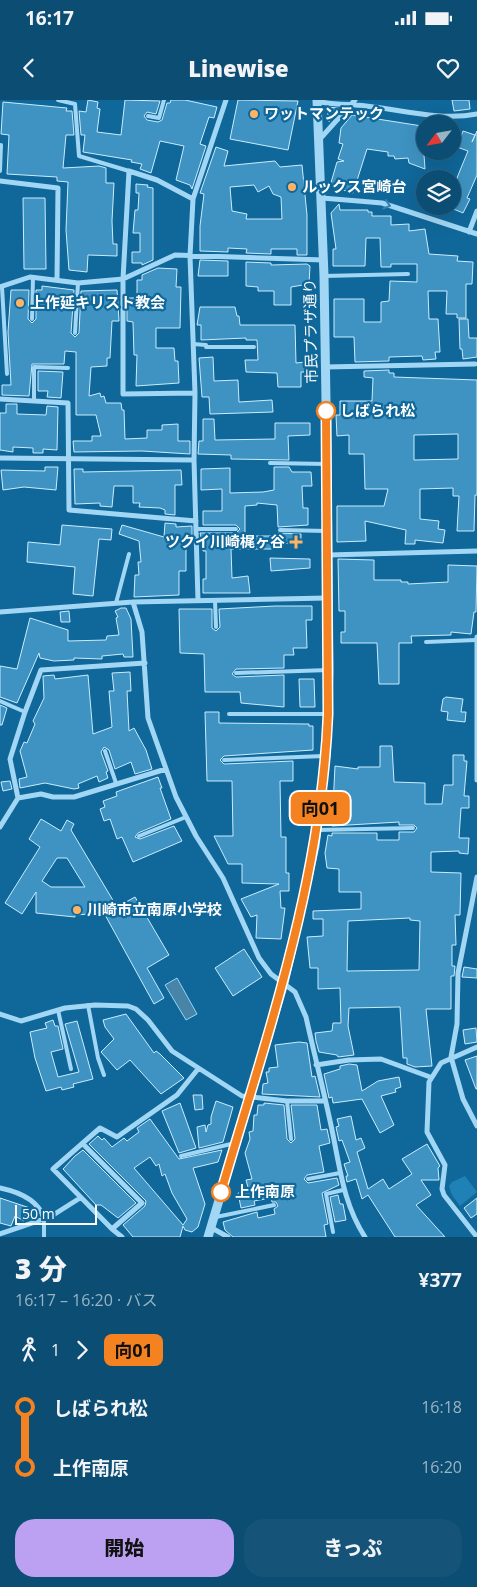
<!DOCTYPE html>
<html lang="ja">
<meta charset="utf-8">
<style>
:root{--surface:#0c4d73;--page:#155478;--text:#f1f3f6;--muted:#9ab4c4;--line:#2c6485;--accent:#bca0f2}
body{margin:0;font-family:"Open Sans","Noto Sans JP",sans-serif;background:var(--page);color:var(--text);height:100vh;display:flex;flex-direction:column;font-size:19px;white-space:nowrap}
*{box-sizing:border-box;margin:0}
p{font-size:16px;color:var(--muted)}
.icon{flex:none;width:28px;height:28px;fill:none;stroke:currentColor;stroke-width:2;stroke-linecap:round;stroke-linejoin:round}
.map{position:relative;height:1137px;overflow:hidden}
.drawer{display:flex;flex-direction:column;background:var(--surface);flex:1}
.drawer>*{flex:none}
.badge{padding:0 10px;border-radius:8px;font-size:18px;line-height:32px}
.needle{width:32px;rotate:239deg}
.controls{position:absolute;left:416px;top:15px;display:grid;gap:10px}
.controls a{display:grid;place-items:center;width:45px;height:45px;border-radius:50%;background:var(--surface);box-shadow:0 5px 20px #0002,0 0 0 1px var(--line);font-size:25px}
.scale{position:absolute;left:15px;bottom:12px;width:82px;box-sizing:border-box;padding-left:5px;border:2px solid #fff;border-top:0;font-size:14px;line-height:18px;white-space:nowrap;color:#fff;-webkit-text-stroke:4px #106799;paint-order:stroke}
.map>.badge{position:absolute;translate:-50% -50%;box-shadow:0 0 0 2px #fff}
.legs{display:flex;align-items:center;gap:8px;height:55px;padding:0 15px;font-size:16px}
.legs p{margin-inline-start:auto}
.overview{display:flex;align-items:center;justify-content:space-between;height:85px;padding:0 15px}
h1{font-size:28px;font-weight:800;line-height:38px}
.primary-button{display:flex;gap:10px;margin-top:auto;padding:10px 15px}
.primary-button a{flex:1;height:58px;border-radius:20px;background:var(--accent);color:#111;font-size:20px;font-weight:800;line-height:58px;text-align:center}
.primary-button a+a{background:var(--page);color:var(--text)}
ul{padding:0 15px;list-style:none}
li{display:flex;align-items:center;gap:18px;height:60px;font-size:19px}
li i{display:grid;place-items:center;width:8px;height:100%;margin:0 6px;background:currentColor}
li i::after{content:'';width:12px;height:12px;margin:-6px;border:4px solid;border-radius:50%;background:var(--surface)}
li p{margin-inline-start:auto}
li:first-child i{background:linear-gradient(#0000 50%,currentColor 0)}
li:last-child i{background:linear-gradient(currentColor 50%,#0000 0)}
.status{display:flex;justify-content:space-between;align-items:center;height:35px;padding:0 25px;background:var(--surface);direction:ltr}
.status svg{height:14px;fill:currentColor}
header{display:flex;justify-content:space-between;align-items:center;height:65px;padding:0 15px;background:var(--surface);font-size:22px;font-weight:800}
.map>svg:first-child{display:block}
</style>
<div class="status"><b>16:17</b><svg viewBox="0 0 49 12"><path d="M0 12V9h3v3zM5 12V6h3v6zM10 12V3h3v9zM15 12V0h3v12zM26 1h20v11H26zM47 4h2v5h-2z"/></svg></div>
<header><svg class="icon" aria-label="back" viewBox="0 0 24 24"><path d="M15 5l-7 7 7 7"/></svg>Linewise<svg class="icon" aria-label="heart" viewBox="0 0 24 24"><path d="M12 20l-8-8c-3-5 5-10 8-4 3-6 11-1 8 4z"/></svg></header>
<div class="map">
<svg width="477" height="1137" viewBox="0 0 477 1137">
<rect width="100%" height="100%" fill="#106799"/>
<!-- green -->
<path fill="#1f81b6" d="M465 1076 477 1092 460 1106 452 1095 449 1086 452 1082Z"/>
<!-- water -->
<path fill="#4884a7" stroke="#93d6f8" d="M177 878 197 914 186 920 165 885Z"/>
<!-- building -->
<path fill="#3e93c2" stroke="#caecfe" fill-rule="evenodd" d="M88 0 98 2 97 8 100 9 97 32 121 35 125 0 160 1 156 14 147 12 144 16 147 20 158 22 162 20 167 3H170L171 0H185L217 7 214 18 209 17 200 44 206 46 192 89 190 85 176 80 184 46 160 41 151 73 140 69 142 64 131 62 132 60 83 52 85 35H81L79 11 86 12Z
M238 0 298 1 288 50 230 39Z
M452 0H469L470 9 454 11Z
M3 2 67 8 66 11H72L74 35H66L63 68 99 66 106 68V83H114L112 121 113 144H117V156L88 155 87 172 69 170 66 130 68 82 57 81V77L7 74 9 35 1 34Z
M327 7 338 8V11L329 22Z
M352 15 422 26 425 69 409 63 408 58 395 59 394 56H388V52L367 49 353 93 330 86 337 62 344 61 338 59 343 44 339 43 341 28Z
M463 31 475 35 472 42 477 31V75L467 98 470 99 463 113 451 108 458 94 452 90 468 51 457 47Z
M216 47 228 51 224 66 275 61 280 67 302 65 307 115V155H297V149H271V154L246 153 247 149 228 148V152L200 151V126L204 94 200 93ZM254 85 258 92 269 86 273 94 281 97 282 119H246L247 114 232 111 230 87Z
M136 84 148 85 147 87 153 88V160L142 165V163H132V152H140V133H133L135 110H138L139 93H136Z
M23 98H45L46 169H24Z
M339 104 340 110H368V112H372V116H391V125L409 124V131L425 129 429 154 458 156 457 161 473 162 472 184H466V218H457V214H446L447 191H428L429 219H438L440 252H435L436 259 423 260 422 256 389 257V261L355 262 354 237H334V199H364V222H381V202L389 201 390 181 417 182V164H391V167H381L380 138H366L365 166H333V149H336L331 113Z
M200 160 228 161V176H198Z
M246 162 271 163V165L307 164 310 166 309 184 291 187V205H274V191H258V187L246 186Z
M158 168 177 169 176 187H181L180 228H156V248H174L175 261H178L179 283 136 286 137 255H134L133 222 127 221V198H137V180H142V175Z
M42 186 74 190 71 233 75 237 79 233 81 191 117 190 119 221H112L110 258H107V266L91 267 89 296 100 293 101 297 104 296 106 303H121L122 310H124L125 339 147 338V330H162V325L178 324V341H190V354L142 351 74 352 73 341H92V336H101L96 315H76V252L65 251 64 264H32L29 296 2 295V285H11L8 232 11 190H29L28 219 32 223 36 219V190H42Z
M200 207H235L237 216H239L240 225H295L296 263 305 262V272H301V287H278L277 273 246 272 245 260H258L257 240H246V238L201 240V225H197Z
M459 219H468L469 238H477V257L463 259 462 249H460Z
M213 257 214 281 238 280 239 302 272 300 273 312 210 314 209 297H202L199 258Z
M389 270V273H394V277L477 280V395H475L474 431H457L459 396H453V388L420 389V419L439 421 438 429 445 430 443 443 415 440V444H405L406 430 365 421 366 441 337 442V406H384L388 389H365L364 354H349V335L337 336 336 315H340V301H372L373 278 364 277V271ZM458 334V359L414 360V335Z
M38 271 63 272 61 298 47 297 48 291H38Z
M6 304H17V314L46 315 47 306 58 307 57 350 43 349V353H33V348L13 347V352L0 350V313H6Z
M203 319H214L215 340 275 339V323H310V335L288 336 289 360 231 359V355L198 354 199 341H203Z
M45 367H58L56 390 24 387 3 390 1 370 45 371Z
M274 367H289L292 372H311L312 386H302L303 408H308V425L278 427 277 405 257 403V405L245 406V434H255V436H278V433L301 434V443L275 444V449H231L232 478 248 476 250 493H203V479H206V451H203V436L201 437 200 433H236L240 429 236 425H203V411H222V389L201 390V369L230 368V393L263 392 274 390Z
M74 369H83V372L181 370 182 385H175V415L165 414V410L160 408 139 407 140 403H133V386H114L112 407 100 406V403L75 404Z
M165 423 176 424V427L192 426V437H186V471H179V495L134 497 135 475H139L138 462H141L139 441 119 434 122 425 164 437Z
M62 425 112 429 111 440 99 439 93 496 73 494 75 467 27 462 28 442 60 445Z
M270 458 310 459V468L271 471Z
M338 459 374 460V480H401V482H408V484L448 482V465L477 466 476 512H474L471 534 451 532V535L411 536 412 543H399V584H379L377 543H341V532H345V511H339Z
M275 506H312V520H306L307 548H293L294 555H284V568L236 569 232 574 236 577 284 575V607L241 603 240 592H205L204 554 180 553 179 509H212V528L216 531 220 527 219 509Z
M121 508H126L131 519 133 557H124L123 554 102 556V559L74 558V560L54 561 40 558 39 553 17 603 0 597V566L17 569 30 518 68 530V541L106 540 107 536 119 535 116 518 118 517 115 511Z
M69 511 70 522H61L60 512Z
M130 572 131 591H127L129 631 134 628 146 650 152 669 135 674 131 662 115 669 109 650 104 647 101 652 108 671 106 672 108 678 99 682 97 676 78 684 79 688 74 689 45 683 20 688 19 679 27 677 20 651 24 642 27 643 35 624 33 621 44 598 43 576 54 575 55 579 88 575 93 634 112 627 109 591H114L112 573Z
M299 579H314L315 607H300Z
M446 597 463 599 461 612H466L465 622 447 620 448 612 441 611 443 599Z
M0 605 7 608 2 625H0Z
M205 612H219V623L309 624V626H313V650L224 656 220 660 224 664 293 661V681H280L281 737H286V773H289V791H280L281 808H285L281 839 256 838 257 815 251 817 241 799 279 784 242 783V764H228L214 736H233L232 681H207Z
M380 646H392L394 682 425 683V704H442L444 685H453V655H464V661H467L464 696H469V708H461L459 738H469L468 754 459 753V751L431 752V772L461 773 460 815H455L456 845H452V866H455L454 876H451V909H426L432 966 415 967 407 964V958H403L400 907 349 908 348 926 354 955 338 957 337 955 319 952 316 941 315 933 332 931 333 923H341L340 888 318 889V868H310L307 837 323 836V819H313V811L361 809V792H339V769L327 768 325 753 328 735 332 736V733H377V740H399V732H414L417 728 414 725H399V722L332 726 335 666 358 669V667H380ZM410 818V820L420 821 419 870 347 871 348 821Z
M158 677 162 688H160L171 719 138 733 135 737 140 739 174 726 182 741 133 762 122 737 117 739 110 719 104 721 100 709 105 707 103 701 117 696 116 692Z
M10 681 12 689 3 691 1 682Z
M41 719 61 731 67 720 74 724 71 730 117 807 135 797 138 802 169 855 147 868 164 898 154 904 104 813 75 815V817L36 813V792L22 814 5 803 40 747 29 739ZM57 758H67L85 787H51L42 781Z
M244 849 262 877 233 896 215 868Z
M464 867 477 869V878L462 877Z
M126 914 154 953 156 951 160 954 184 978 161 994 130 960 117 970 101 952 114 939 105 927 103 920Z
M53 920 55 926H58L63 949 51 952 58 977 79 972 65 924 77 921 93 979 73 984 74 987 62 990 61 987 46 991 35 958 30 932 47 928 45 923Z
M476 928 477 942 465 944 463 930Z
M299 942 307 943 312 977 315 976 320 997 262 994 263 984 268 983 266 972H269V968L278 967 275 945Z
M477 956V989H476L465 960Z
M349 964 357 965 362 991 378 981 399 977 401 987 395 989 396 992 381 996 394 1025 380 1033 362 999 333 1003 332 997 329 998 324 974 340 969V966Z
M193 995H202L203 1009 195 1010Z
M216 1001 233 1007 223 1042 199 1048 197 1027 205 1025 206 1032 208 1025 211 1024V1017Z
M180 1003 196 1048 179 1053 162 1011Z
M264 1003 284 1005 287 1039 291 1043 295 1039 291 1005H317L321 1030 327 1029 330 1043 319 1046 324 1072 307 1075 304 1079 308 1083 337 1078 339 1085 322 1093 328 1124 324 1125 326 1137H233L225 1130 223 1122 257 1112 258 1118 275 1114 274 1109 278 1106 276 1102H272L271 1098 254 1101 255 1105 241 1108 238 1093 249 1091 246 1080 252 1079 245 1053 250 1039 249 1032 253 1031 254 1015H257L258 1005H264Z
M351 1016 356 1040 361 1038 365 1048 357 1052 368 1089 383 1079 389 1089 412 1074 402 1059 427 1044 440 1066 438 1068 439 1080H421L431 1095 416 1105 445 1137H395L368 1095 362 1099 356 1079 347 1082 346 1076H348L344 1064 350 1062 342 1040 339 1041 336 1027 339 1026 337 1019Z
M150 1019 179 1059 222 1050 218 1062 193 1068 205 1104 198 1127 192 1132 185 1130 183 1126 180 1137H133L123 1125 145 1106 146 1101 89 1044 98 1036 102 1040 104 1038 112 1047 124 1038 127 1041 139 1032 137 1028ZM150 1057 156 1066 159 1064 162 1076 165 1074 172 1093 187 1119 183 1125 134 1068Z
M83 1050 136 1103 118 1118 101 1105H96L63 1069 75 1056Z
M338 1095 340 1104H343L346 1120 335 1122 330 1097Z
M0 1098 30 1108 24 1121 15 1116 11 1126 0 1123Z
M477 1098V1114L471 1118 464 1108Z"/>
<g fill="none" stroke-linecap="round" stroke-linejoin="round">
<!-- service -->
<path stroke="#a1d7f4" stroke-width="4" d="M58 0 75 4 79 56 129 71
M148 16 159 18 164 0
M0 71 1 45
M324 176 408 174
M2 187 7 274
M32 219 33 177
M75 233 78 183
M193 244 206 245V247H254
M34 301V267L68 268
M270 363 327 364
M196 429H236
M280 430 327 431
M215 501 216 527
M116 503 129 454
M426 542 476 540
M236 573 329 570
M0 601 25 612
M229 614H327
M105 651 116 683
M224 660 324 656
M318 730 413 728
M139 736 186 717
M88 905 98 958 104 975
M58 910 71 969
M287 1001 291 1039
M181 1056 235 1043
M308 1079 340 1073
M216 1117 274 1105
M44 1119V1137
M333 1132 326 1094 343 1090"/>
<!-- minor -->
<path stroke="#a1d7f4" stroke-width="5" d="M316 1C333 5 349 4 366 6 402 10 441 21 477 14
M319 40 355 0
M0 81 58 88 57 180
M322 98 382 103 477 134
M193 99 157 80 129 71 123 179V294L195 293
M469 132 477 111
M0 187 30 177 78 183 123 179 175 155 324 160
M325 267 475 264
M0 299 68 303 69 410 196 421
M0 358 194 360
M328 455 477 451
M198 501 194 360 195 293 190 156 193 99 226 0
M133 502 142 532 148 618 176 697 196 736 223 778 259 858 271 874 295 892 306 917C315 958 326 999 334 1040 341 1075 345 1106 365 1137
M0 512 133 502 327 498
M477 537V680
M18 698 41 694 53 697H74L166 669
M0 727 18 698 10 659 25 612 41 570 145 563
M477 777 458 873 457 924 451 957 463 999 477 1026
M0 914 21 921 65 908 95 905 128 906 136 909 148 920 172 951 242 996 287 1001H325
M316 965 349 960 381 959 430 977
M83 1044 142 1103 112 1129
M0 1088C19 1092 39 1100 44 1119
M210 1127 228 1137
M0 1134 50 1117 80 1098
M122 1137 112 1129 53 1069 100 1028 117 1037 177 995 198 969
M477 1137 444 1095 442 1089 445 1065 427 1032 429 982 441 963 477 947"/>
<!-- tertiary -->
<path stroke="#a1d7f4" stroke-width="9" d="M208 1137 284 883 315 746 326 656 329 570 327 364 324 176 317 0"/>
</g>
<!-- one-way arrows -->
<defs><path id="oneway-chevron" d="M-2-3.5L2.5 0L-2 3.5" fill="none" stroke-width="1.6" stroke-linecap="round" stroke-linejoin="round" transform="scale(1.25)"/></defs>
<use stroke="#3483b0" href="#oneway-chevron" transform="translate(387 105) rotate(16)"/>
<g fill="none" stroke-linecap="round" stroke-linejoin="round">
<!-- line-1 casing -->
<g stroke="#fff" stroke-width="11">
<path id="line-1" d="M221 1092C268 932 321 782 328 614L326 311"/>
</g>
<!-- line-1 -->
<use href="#line-1" stroke="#f58220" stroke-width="8"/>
</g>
<!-- markers -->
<g fill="#ffb465" stroke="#106799" stroke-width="2">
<circle cx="254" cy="14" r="5"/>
<circle cx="292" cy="87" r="5"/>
<circle cx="20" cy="203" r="5"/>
<path d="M293.5 434.5h5v5h5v5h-5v5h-5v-5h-5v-5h5z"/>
<circle cx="77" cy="810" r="5"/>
</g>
<g fill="#fff" stroke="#f58220" stroke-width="2.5">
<circle cx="326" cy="311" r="9"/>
<circle cx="221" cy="1092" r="9"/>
</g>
<g text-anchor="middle" stroke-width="4.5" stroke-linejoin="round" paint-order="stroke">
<!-- poi labels -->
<g font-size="15" font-weight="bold" fill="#fff" stroke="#106799" text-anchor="start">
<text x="264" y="19">ワットマンテック</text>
<text x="302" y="92">ルックス宮崎台</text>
<text x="30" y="208">上作延キリスト教会</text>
<text x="285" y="447" text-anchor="end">ツクイ川崎梶ヶ谷</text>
<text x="87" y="815">川崎市立南原小学校</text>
</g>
<!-- street labels -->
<g font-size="15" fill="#fff" stroke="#106799">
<text transform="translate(311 231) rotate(-91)" y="5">市民プラザ通り</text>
</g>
<!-- stop labels -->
<g font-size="15" font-weight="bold" fill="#fff" stroke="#106799" text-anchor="start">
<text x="340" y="316">しばられ松</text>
<text x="235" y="1097">上作南原</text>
</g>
</g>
</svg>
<div class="controls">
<a><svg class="needle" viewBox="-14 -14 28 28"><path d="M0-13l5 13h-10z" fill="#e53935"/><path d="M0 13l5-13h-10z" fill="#9ab4c4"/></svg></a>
<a><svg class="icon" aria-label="layers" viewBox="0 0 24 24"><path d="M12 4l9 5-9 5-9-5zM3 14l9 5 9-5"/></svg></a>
</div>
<div class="scale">50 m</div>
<b class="badge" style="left:320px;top:708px;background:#f58220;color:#111">向01</b>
</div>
<section class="drawer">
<div class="overview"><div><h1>3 分</h1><p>16:17 – 16:20 · バス</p></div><b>¥377</b></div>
<div class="legs"><svg class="icon" aria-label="walk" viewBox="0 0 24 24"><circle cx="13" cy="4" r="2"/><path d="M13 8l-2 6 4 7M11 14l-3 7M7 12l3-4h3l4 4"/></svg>1<svg class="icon" aria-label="forward" viewBox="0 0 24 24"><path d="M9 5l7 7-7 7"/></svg><b class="badge" style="background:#f58220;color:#111">向01</b></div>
<ul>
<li><i style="color:#f58220"></i><b>しばられ松</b><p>16:18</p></li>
<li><i style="color:#f58220"></i><b>上作南原</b><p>16:20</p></li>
</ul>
<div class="primary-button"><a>開始</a><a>きっぷ</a></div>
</section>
